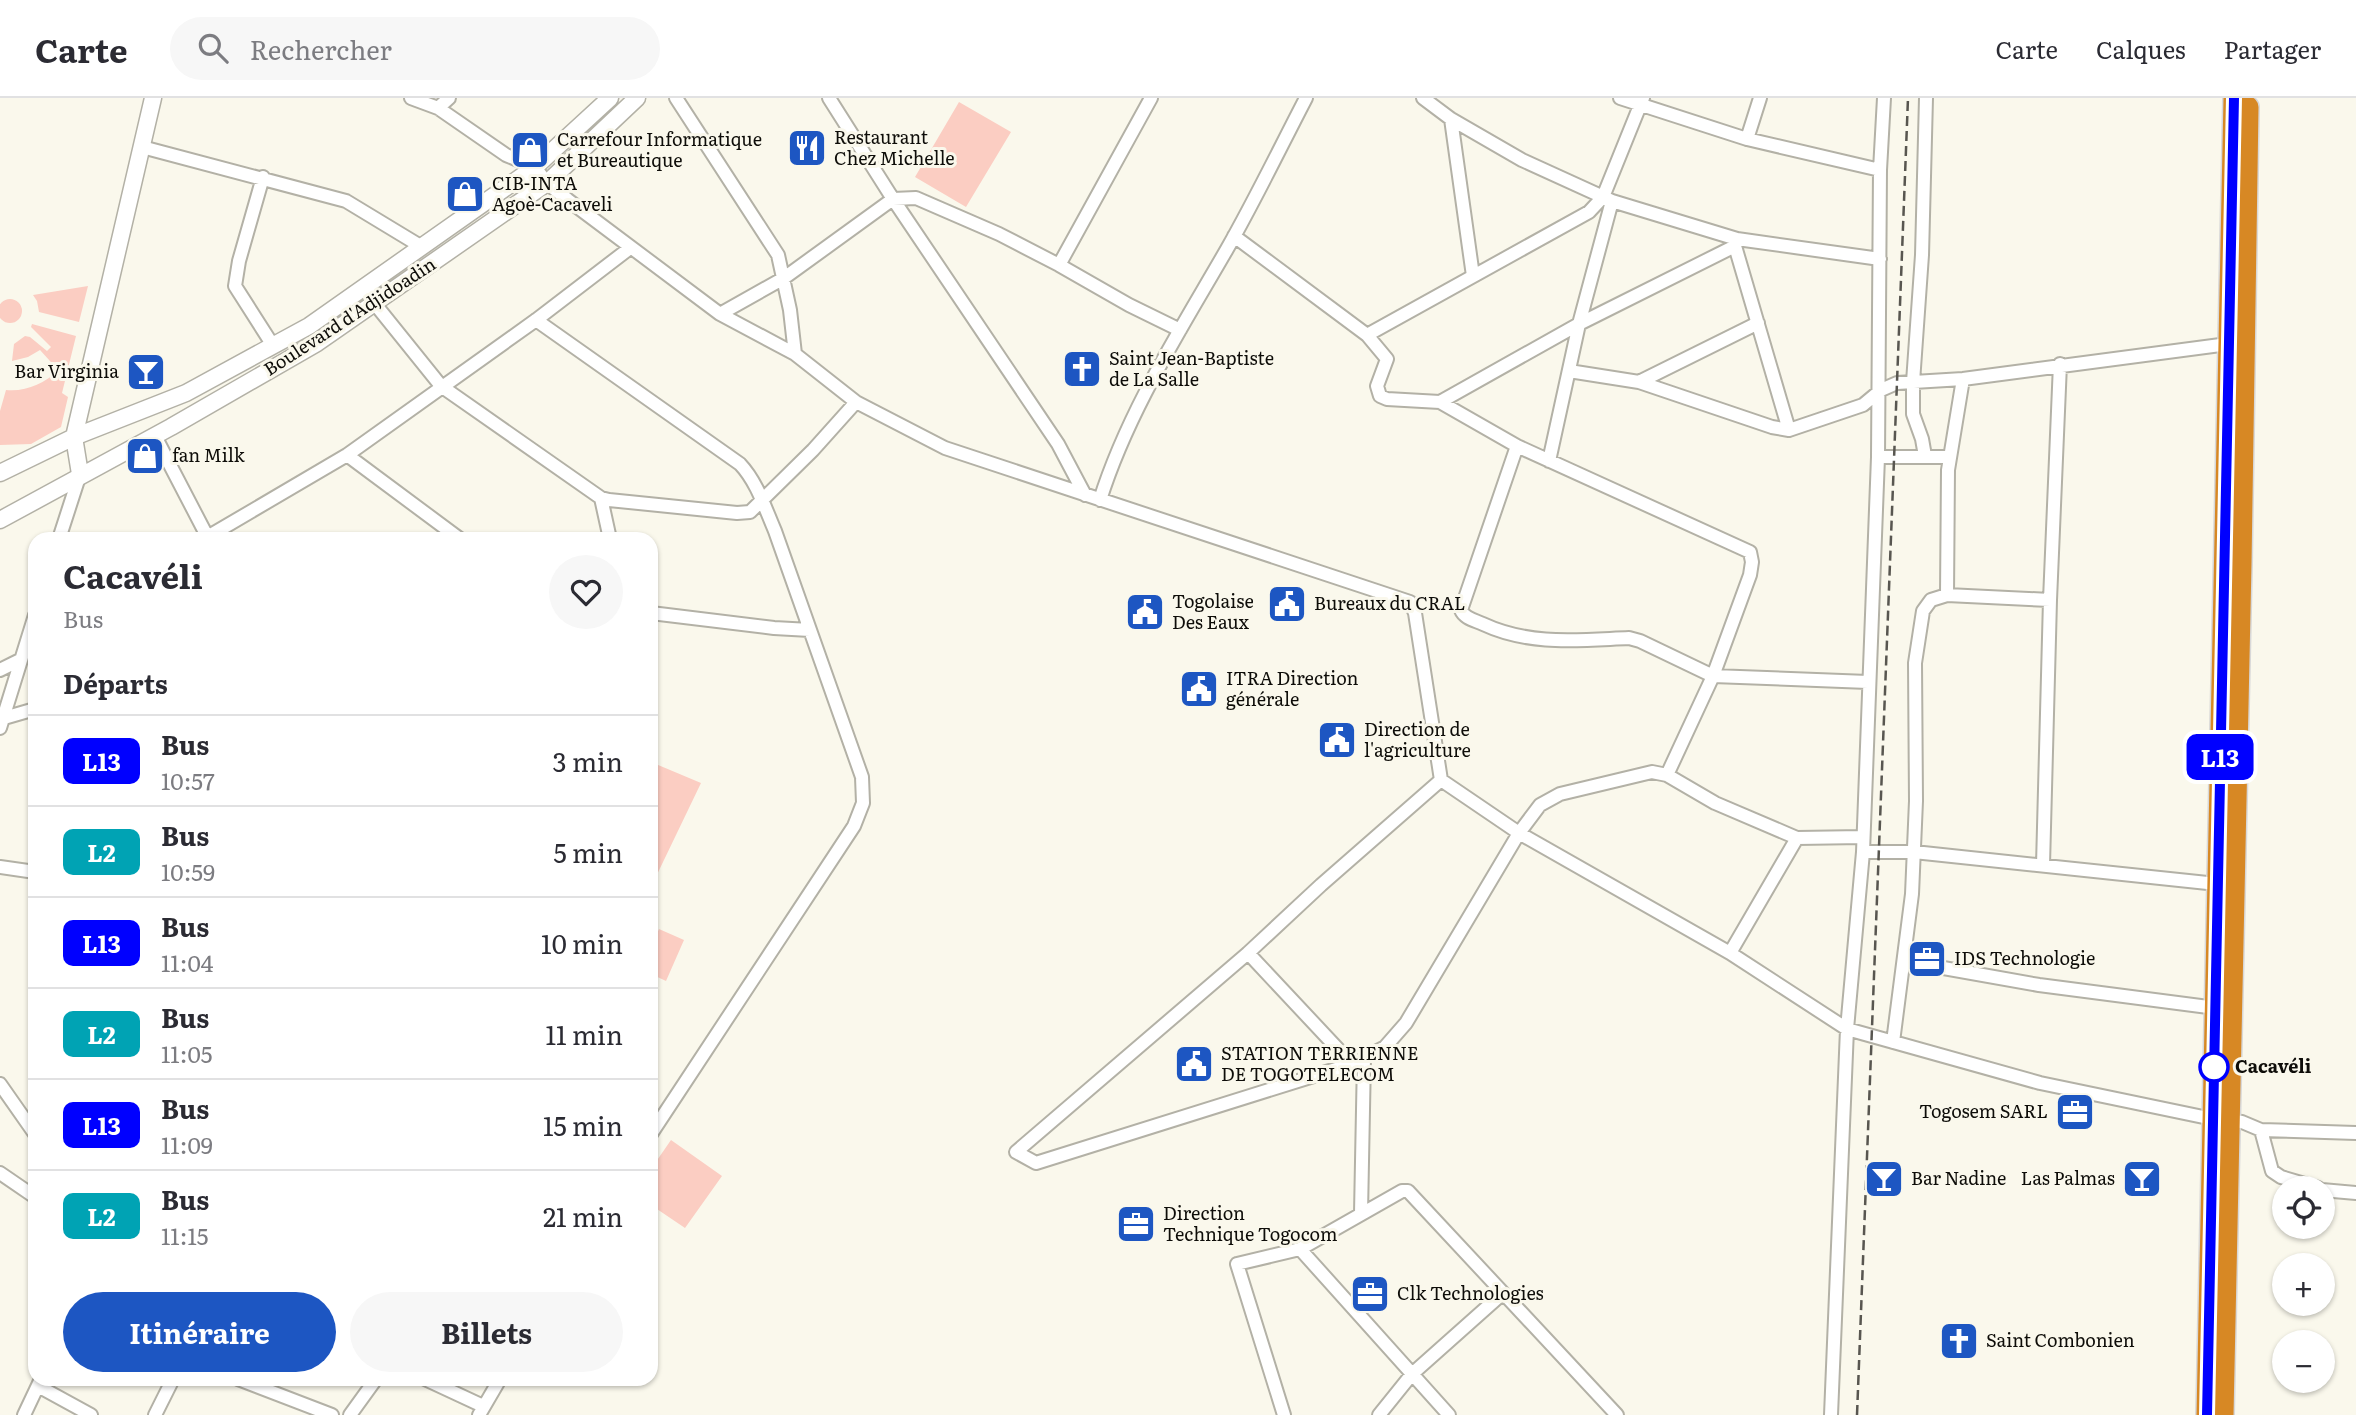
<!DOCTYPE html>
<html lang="fr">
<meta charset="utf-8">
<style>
:root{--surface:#fff;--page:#f7f7f7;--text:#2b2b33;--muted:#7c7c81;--line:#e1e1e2;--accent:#1d56c2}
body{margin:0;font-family:Literata,serif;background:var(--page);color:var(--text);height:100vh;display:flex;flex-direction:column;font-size:26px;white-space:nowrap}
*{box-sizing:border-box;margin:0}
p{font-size:23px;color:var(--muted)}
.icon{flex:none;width:38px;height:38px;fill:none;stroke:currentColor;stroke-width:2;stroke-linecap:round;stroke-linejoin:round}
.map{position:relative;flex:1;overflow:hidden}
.side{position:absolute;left:28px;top:434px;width:630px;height:854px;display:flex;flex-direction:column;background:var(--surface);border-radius:21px;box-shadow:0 2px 5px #0004}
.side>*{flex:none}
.badge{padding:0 14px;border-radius:10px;font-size:24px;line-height:46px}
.controls{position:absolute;left:2272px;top:1078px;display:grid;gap:14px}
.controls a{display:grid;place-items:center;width:63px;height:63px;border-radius:50%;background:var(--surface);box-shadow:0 2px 5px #0004;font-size:35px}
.map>.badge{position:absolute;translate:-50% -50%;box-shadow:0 0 0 4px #fff}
h2{padding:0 35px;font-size:26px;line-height:63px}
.round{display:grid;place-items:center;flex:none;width:74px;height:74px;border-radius:37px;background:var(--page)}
.overview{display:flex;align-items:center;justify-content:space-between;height:119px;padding:0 35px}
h1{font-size:33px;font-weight:700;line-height:52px}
.action{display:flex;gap:14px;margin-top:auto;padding:14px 35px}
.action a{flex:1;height:80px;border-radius:42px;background:var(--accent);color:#fff;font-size:28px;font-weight:700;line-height:80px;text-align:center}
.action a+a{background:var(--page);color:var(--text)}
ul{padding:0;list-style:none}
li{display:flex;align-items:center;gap:21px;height:91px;padding:0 35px;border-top:2px solid var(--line)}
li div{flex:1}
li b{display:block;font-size:26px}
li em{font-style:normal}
li .badge{min-width:77px;font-weight:700;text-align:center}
header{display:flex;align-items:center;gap:42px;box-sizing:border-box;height:98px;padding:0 35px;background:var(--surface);border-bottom:2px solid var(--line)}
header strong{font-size:33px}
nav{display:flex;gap:38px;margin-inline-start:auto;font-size:24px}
.search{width:490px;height:63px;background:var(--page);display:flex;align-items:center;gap:18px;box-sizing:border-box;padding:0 24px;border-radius:38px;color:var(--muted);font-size:26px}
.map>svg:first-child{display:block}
</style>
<header>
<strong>Carte</strong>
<div class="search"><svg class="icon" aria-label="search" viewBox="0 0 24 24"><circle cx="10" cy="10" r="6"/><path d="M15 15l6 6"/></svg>Rechercher</div>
<nav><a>Carte</a><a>Calques</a><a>Partager</a></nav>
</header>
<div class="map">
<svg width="2356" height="1317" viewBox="0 0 2356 1317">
<rect width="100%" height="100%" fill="#faf8ec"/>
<!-- green -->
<path fill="#fbcdc2" d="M959 4 1011 34 966 109 915 79Z
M88 188 79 224 39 214 37 203 33 197Z
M-2 213a12 12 0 1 1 24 0a12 12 0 1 1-24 0Z
M32 226 76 238 62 295 68 299 61 329 31 346 0 347V313L6 292C27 294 43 285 59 273L40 252 28 259 12 263 14 246 25 238 30 239 47 253 51 249 31 229Z
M651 664 701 685 651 789Z
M659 831 684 842 666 883 651 876V849Z
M671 1042 722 1078 685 1130 651 1107V1071Z"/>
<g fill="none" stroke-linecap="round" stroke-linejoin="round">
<!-- street casing -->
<g stroke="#b3b1a6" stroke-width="16">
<path id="street" d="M411 0 438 10 506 57 535 69 547 85 568 102 720 216 795 256 856 304 945 350 1410 504 1415 515 1441 682 1519 735 1730 855 1847 931 2040 985 2213 1021 2242 1024 2261 1032 2356 1035
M676 0 778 157 790 212 795 256
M829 0 893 101 1058 346 1085 397
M1423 0 1451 21 1522 62 1612 103 1737 141 1880 161
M1620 0 1747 41 1880 72
M438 10 449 0
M1451 21 1473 178
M1747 41 1760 0
M142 49 346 103 422 149
M263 79 239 163 235 188 272 246
M1234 138 1367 237 1387 261 1377 288 1380 298 1387 301 1440 304 1517 348 1750 454 1752 464 1750 477 1713 578 1667 677
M1735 148 1789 332
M1059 167 1151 0
M366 189 375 206 441 288 601 400 609 402 737 415 750 414 813 352 856 304
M720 216 784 180 893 101 916 100 999 136 1059 167 1129 207 1180 232
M536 222 740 366C757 384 765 410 775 433L862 679 863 705 854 728 651 1036
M1367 237 1589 114 1603 99 1643 0
M1569 273 1639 284 1772 329 1789 332 1863 307 1881 292 1897 285 1963 281 2228 246
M1639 284 1758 225
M1440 304 1579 226 1735 148 1737 141
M155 338 207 438
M1517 348 1461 512C1464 520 1474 522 1483 526 1530 548 1579 542 1629 540L1640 543 1713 578 1868 584
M347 357 460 441
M1925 358 1922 341 1913 316V284L1922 157 1926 0
M1878 359H1950
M1549 363 1579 226 1612 103
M601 400 610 441
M1100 402C1128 313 1181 231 1227 151 1255 102 1280 50 1306 0
M59 441 80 376
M204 441 347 357 536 222 630 150
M1947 497 1948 372 1963 281
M651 515 774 530 810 532
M0 572 20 562
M4 620 35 611
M0 630 35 517
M1441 682 1321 787 1248 855 1016 1054 1036 1065 1352 966 1385 949 1406 925 1519 735 1540 707 1560 696 1652 674 1667 677 1715 705 1797 740 1863 739
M1863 754H1914L2217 786
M2043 767 2050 502 2060 266
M0 769 35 774
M1248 855 1352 966
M1730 855 1797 740
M1904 863 2039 887 2216 910
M1893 944 1912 796 1916 703 1915 565 1923 513 1931 502 1947 497 2050 502
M0 986 35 1036
M2261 1032 2272 1073 2281 1079 2318 1090
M0 1075 35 1099
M2322 1092 2356 1095
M1361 1115 1364 960
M1300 1151 1449 1317
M238 1281 332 1317
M425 1281 483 1308
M38 1288 91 1317
M24 1317 41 1281
M155 1317 173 1281
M350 1317 376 1281
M479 1317 500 1281
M1284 1317 1237 1166 1300 1151 1402 1093H1408L1617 1317
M1379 1317 1412 1276 1503 1195
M1831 1317 1847 931 1863 754 1878 359 1880 72 1884 0"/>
</g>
<!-- secondary casing -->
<g stroke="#b3b1a6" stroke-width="19">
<path id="secondary" d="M0 375 74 339 186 295 309 228 535 69 610 0
M80 376 74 339 153 0
M0 422 171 329 317 245 547 85 637 0"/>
</g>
<!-- highway casing -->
<g stroke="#d8d8d8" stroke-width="24">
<path id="highway" d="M2207 1317 2234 0
M2223 1317 2241 466 2248 9"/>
</g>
<!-- street -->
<use href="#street" stroke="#fff" stroke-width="12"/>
<!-- secondary -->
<use href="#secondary" stroke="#fff" stroke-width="16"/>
<!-- highway -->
<use href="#highway" stroke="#d78824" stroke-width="21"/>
<!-- rail -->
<path stroke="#585650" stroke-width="2.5" stroke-dasharray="10 5" stroke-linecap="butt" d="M1857 1317 1908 0"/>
</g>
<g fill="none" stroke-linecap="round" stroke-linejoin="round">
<!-- line casing -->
<g stroke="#fff" stroke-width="16">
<path id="line" d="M2207 1317 2234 0"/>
</g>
<!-- line -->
<use href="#line" stroke="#00f" stroke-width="10"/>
</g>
<!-- icons -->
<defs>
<g id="restaurant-square" transform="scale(2.0125)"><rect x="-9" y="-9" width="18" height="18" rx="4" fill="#1d56c2" stroke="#faf8ec"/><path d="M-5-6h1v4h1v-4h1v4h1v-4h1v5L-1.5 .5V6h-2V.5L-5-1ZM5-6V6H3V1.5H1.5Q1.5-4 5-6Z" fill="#fff"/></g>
<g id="shop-square" transform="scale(2.0125)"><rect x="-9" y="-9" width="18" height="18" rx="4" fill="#1d56c2" stroke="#faf8ec"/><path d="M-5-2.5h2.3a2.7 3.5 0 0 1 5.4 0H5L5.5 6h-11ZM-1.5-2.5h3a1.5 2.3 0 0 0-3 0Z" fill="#fff"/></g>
<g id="church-square" transform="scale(2.0125)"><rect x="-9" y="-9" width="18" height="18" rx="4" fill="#1d56c2" stroke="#faf8ec"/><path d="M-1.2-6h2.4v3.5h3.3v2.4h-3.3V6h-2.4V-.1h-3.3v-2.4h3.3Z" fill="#fff"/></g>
<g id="bar-square" transform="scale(2.0125)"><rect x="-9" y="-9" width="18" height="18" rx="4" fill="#1d56c2" stroke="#faf8ec"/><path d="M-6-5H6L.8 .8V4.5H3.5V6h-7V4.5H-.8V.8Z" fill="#fff"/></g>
<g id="civic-square" transform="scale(2.0125)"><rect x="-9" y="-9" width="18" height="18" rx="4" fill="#1d56c2" stroke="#faf8ec"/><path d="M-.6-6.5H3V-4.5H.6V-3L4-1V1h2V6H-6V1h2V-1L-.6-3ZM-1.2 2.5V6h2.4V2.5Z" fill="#fff"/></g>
<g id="office-square" transform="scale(2.0125)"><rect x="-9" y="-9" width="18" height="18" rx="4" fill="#1d56c2" stroke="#faf8ec"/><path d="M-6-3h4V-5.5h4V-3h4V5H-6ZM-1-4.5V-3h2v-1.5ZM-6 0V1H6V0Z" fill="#fff"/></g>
</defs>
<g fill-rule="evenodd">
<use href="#restaurant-square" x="807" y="50"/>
<use href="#shop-square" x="530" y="52"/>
<use href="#shop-square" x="465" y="96"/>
<use href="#church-square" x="1082" y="271"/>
<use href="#bar-square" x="146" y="274"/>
<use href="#shop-square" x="145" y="358"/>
<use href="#civic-square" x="1287" y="506"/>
<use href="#civic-square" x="1145" y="514"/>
<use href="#civic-square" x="1199" y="591"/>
<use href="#civic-square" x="1337" y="642"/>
<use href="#office-square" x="1927" y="861"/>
<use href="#civic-square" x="1194" y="966"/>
<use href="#office-square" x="2075" y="1014"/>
<use href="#bar-square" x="1884" y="1081"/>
<use href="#bar-square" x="2142" y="1081"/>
<use href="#office-square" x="1136" y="1126"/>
<use href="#office-square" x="1370" y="1196"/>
<use href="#church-square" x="1959" y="1243"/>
</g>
<!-- markers -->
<circle fill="#fff" stroke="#00f" stroke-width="3.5" cx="2214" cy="969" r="14"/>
<g text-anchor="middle" stroke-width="6" stroke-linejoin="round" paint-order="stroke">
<!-- poi labels -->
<g font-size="18" fill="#0e0d09" stroke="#faf8ec" text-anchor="start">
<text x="834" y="46">Restaurant<tspan x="834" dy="21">Chez Michelle</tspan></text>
<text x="557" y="48">Carrefour Informatique<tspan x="557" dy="21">et Bureautique</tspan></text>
<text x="492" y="92">CIB-INTA<tspan x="492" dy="21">Agoè-Cacaveli</tspan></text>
<text x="1109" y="267">Saint Jean-Baptiste<tspan x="1109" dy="21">de La Salle</tspan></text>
<text x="119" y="280" text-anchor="end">Bar Virginia</text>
<text x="172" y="364">fan Milk</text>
<text x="1172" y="510">Togolaise<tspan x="1172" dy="21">Des Eaux</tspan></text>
<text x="1314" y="512">Bureaux du CRAL</text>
<text x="1226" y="587">ITRA Direction<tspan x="1226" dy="21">générale</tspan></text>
<text x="1364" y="638">Direction de<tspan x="1364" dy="21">l'agriculture</tspan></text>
<text x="1954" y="867">IDS Technologie</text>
<text x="1221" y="962">STATION TERRIENNE<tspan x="1221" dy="21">DE TOGOTELECOM</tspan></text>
<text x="2048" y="1020" text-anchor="end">Togosem SARL</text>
<text x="1911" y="1087">Bar Nadine</text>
<text x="2115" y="1087" text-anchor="end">Las Palmas</text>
<text x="1163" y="1122">Direction<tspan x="1163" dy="21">Technique Togocom</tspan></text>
<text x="1397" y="1202">Clk Technologies</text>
<text x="1986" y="1249">Saint Combonien</text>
</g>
<!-- street labels -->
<g font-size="18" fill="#0e0d09" stroke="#faf8ec">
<text transform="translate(350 219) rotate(-33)" y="6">Boulevard d'Adjidoadin</text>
</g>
<!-- stop labels -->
<g font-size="18" font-weight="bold" fill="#0e0d09" stroke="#faf8ec" text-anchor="start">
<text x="2235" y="975">Cacavéli</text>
</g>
</g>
</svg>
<div class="controls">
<a><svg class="icon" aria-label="locate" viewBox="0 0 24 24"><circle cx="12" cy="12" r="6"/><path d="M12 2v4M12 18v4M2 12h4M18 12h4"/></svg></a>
<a>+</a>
<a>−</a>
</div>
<b class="badge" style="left:2220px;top:659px;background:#00f;color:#fff">L13</b>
<section class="side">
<div class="overview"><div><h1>Cacavéli</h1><p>Bus</p></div><a class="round"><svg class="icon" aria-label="heart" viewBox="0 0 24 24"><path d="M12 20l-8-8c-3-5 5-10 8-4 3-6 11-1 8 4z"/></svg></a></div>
<h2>Départs</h2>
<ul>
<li><span class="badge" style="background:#00f;color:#fff">L13</span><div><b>Bus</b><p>10:57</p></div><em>3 min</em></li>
<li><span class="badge" style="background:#00a3b4;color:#fff">L2</span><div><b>Bus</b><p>10:59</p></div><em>5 min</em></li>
<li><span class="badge" style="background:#00f;color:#fff">L13</span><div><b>Bus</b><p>11:04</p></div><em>10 min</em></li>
<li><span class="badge" style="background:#00a3b4;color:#fff">L2</span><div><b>Bus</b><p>11:05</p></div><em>11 min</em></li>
<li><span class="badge" style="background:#00f;color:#fff">L13</span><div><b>Bus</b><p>11:09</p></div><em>15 min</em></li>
<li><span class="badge" style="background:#00a3b4;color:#fff">L2</span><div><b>Bus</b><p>11:15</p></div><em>21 min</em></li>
</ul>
<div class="action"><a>Itinéraire</a><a>Billets</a></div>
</section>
</div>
